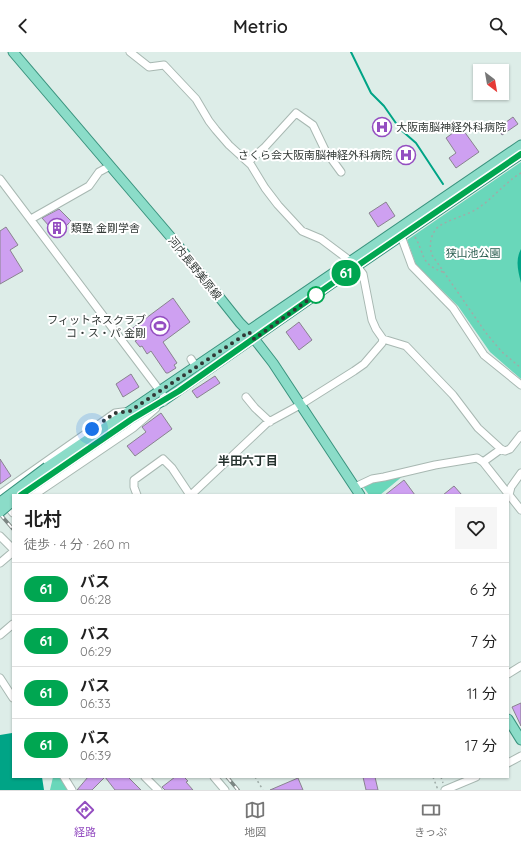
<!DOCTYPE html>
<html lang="ja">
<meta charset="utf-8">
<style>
:root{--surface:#fff;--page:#f6f6f6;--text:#222;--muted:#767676;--line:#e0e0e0;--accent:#944ec1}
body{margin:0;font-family:Quicksand,"Noto Sans JP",sans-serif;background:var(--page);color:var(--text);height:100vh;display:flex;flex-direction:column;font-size:15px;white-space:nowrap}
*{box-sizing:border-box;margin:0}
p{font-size:13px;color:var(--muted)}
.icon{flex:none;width:22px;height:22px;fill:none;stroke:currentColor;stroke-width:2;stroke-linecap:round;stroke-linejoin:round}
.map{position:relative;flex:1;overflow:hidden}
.sheet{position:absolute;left:12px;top:442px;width:497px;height:284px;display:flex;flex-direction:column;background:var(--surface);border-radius:0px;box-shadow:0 1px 3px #0004}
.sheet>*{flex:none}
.badge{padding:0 8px;border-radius:13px;font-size:14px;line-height:26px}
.needle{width:26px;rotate:149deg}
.fabs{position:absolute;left:473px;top:12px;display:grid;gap:8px}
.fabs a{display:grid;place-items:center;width:36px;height:36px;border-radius:0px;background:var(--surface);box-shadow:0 1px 3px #0004;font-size:20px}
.you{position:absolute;width:20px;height:20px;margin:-10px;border:3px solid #fff;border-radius:50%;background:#1a73e8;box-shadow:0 0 0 6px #1a73e833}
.map>.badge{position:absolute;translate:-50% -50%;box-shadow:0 0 0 2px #fff}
.round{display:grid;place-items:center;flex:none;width:42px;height:42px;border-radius:0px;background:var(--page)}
.head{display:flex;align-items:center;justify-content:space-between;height:68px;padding:0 12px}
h1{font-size:19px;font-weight:600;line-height:30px}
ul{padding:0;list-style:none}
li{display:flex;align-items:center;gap:12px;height:52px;padding:0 12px;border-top:1px solid var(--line)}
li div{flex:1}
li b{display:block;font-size:15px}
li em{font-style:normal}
li .badge{min-width:44px;font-weight:700;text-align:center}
header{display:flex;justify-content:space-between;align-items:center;height:52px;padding:0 12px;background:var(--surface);font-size:18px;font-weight:600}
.tabs{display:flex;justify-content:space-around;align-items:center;height:56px;border-top:1px solid var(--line);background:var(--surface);font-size:11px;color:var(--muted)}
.tabs a{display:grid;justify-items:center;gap:2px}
.tabs .current{color:var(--accent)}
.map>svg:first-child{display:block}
</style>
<header><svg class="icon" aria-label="back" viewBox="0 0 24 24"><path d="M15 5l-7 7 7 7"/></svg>Metrio<svg class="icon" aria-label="search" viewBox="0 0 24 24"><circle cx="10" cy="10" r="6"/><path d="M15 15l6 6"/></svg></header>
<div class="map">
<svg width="521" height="738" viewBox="0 0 521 738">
<rect width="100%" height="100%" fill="#ddede8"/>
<!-- green -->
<path fill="#69d7ba" d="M521 110V327L490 300 458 254 416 213 407 188Z
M404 423 380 443H369L362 433Z
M53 725H61L70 738H50Z"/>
<!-- water -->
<path fill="#00a486" d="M521 197V231C518 219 515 208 521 197Z
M12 681 13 682V725H42L44 738H0V683Z"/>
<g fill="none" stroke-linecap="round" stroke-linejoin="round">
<!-- stream -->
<path stroke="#00a486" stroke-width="2" d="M351 0 371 41 384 54 400 77 416 91 443 132"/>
</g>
<!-- building -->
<path fill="#cea0f1" stroke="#89838f" d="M513 65 518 72 502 83 498 76Z
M461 75 479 100 456 116 449 106 456 101 446 86Z
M386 150 395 164 378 175 369 161Z
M59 157 71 169 57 183 42 166Z
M6 175 18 193 10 198 23 219 0 232V179Z
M173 246 190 270 163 290 177 311 174 313 176 316 168 321H166L151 299 147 302 142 294 140 295 135 289 137 288 130 278Z
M299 270 312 288 299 298 286 280Z
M131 322 139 335 123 345 116 332Z
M215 324 220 331 197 346 192 339Z
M161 361 172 377 135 404 127 394 146 380 142 375Z
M0 407 11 424 0 432Z
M404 428 415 443H385Z
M454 434 462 443H443Z
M521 651V674L512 655Z
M88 725H105L92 738H77Z
M105 725H128L141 738H115Z
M175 725H184L188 729 186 730 193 738H165L162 735Z
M363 725H375L378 738H366Z
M298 726 303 738H270Z"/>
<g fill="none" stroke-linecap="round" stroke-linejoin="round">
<!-- minor casing -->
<g stroke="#a8b8b2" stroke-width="9">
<path id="minor" d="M130 0 149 15 164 13 196 47 209 69 216 78 229 93 251 113 265 136 278 153 302 179 321 187 357 214 363 222 372 268 376 277 383 287 382 291 364 312 354 319 300 353 267 371 191 443
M248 110 264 96 296 61 313 73 325 98 341 120
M0 127 166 347 164 350
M31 167 89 134 99 120 110 114
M401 184 412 214 453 256 484 303 521 333
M383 287 406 294 453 343 478 376 501 397 505 399 510 397 521 383
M191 307 196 315
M246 345 255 356 270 370
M501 397 483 410 521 458
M355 435 372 427 384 425 435 413 477 406 483 410
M0 442 115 361 130 359
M34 443 133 376 156 356
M137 443 134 435V428L163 407 172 416 190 443
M509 443 511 435 521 421
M4 450 13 461
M0 484 13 497
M0 511 13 500
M0 583 13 572
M508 622 521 614
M0 626 13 646
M508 711 521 704
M64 725 72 738
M145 725 158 738
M214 725 225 738
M445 738 476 725"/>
</g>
<!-- major casing -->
<g stroke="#3a937e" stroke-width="11">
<path id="major" d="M13 0 181 197 240 271 249 280 273 311 360 443
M47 415C205 308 364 201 521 93
M21 443 132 367 166 347 357 214 521 102
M508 667 521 688"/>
</g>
<!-- path -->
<path stroke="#9faca8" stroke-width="1.5" stroke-dasharray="2 3" stroke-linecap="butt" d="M521 121C504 131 492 148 475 158 465 164 443 169 436 177 430 185 429 194 432 203L486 281 502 300 521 316
M415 185C425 202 420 212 443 220
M255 725 263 738
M433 725 438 738
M441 725 443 731"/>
<!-- minor -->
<use href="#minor" stroke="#fff" stroke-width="7"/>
<!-- major -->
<use href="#major" stroke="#8bdcc8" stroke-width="9"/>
<!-- rail casing -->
<g stroke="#7c8683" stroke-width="3.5">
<path id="rail" d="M0 462 13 477
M227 725 238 738"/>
</g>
<!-- rail -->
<use href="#rail" stroke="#fff" stroke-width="2" stroke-dasharray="6" stroke-linecap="butt"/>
<!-- major-bridge casing -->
<g stroke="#3a937e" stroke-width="11" stroke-linecap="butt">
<path id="major-bridge" d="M0 450 47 415
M0 460 13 449"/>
</g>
<!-- major-bridge -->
<use href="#major-bridge" stroke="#8bdcc8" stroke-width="9"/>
</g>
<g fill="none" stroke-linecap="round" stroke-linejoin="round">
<!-- line casing -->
<g stroke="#fff" stroke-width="9">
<path id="line" d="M21 443 132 367 179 339 357 214 521 102"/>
</g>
<!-- line -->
<use href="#line" stroke="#00a651" stroke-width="6"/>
<!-- walk -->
<path stroke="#323936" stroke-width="4" stroke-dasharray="0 7.2" d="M92 377 115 361 130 359 249 280 254 287 318 241 316 243"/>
</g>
<!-- icons -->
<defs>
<g id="hospital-ring" transform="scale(1)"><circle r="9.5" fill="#fff" stroke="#944ec1" stroke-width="1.5"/><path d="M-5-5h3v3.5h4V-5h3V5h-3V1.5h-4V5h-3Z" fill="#944ec1"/></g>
<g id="building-ring" transform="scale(1)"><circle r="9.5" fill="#fff" stroke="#944ec1" stroke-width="1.5"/><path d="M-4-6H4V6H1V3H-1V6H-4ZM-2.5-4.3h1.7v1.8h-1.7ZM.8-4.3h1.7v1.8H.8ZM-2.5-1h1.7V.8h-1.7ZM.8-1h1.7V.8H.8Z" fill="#944ec1"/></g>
<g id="stadium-ring" transform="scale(1)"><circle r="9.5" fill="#fff" stroke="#944ec1" stroke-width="1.5"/><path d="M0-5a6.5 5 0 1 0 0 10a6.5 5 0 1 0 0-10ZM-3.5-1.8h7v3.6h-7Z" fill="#944ec1"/></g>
</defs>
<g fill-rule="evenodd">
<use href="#hospital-ring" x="382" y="75"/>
<use href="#hospital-ring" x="406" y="103"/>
<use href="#building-ring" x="57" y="176"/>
<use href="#stadium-ring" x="160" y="274"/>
</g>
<!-- markers -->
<circle fill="#fff" stroke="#00a651" stroke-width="2" cx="316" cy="243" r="8"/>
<g text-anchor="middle" stroke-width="4" stroke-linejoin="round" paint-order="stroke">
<!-- poi labels -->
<g font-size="11" fill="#323936" stroke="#fff" text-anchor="start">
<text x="396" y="79">大阪南脳神経外科病院</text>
<text x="392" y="107" text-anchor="end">さくら会大阪南脳神経外科病院</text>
<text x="71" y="180">類塾 金剛学舎</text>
<text x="146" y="272" text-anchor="end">フィットネスクラブ<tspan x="146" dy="13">コ・ス・パ 金剛</tspan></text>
</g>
<!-- park labels -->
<g font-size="11" fill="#275c4e" stroke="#fff">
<text x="473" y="205">狭山池公園</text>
</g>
<!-- street labels -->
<g font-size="11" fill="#323936" stroke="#fff">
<text transform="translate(195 216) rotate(51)" y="4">河内長野美原線</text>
</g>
<!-- neighbourhood labels -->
<g font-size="12" font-weight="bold" fill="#25322e" stroke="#fff">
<text x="248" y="413">半田六丁目</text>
</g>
</g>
</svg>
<div class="fabs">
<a><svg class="needle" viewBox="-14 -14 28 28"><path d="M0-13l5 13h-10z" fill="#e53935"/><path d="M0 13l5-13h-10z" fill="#767676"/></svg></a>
</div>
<div class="you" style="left:92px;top:377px"></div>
<b class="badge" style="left:346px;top:221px;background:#00a651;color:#fff">61</b>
<section class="sheet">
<div class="head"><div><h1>北村</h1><p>徒歩 · 4 分 · 260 m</p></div><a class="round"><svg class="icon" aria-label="heart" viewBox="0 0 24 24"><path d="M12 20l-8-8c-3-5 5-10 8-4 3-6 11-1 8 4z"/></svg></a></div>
<ul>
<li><span class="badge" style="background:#00a651;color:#fff">61</span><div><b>バス</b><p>06:28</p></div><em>6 分</em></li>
<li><span class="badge" style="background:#00a651;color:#fff">61</span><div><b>バス</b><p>06:29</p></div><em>7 分</em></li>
<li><span class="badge" style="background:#00a651;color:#fff">61</span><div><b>バス</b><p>06:33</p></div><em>11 分</em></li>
<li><span class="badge" style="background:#00a651;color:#fff">61</span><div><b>バス</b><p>06:39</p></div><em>17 分</em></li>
</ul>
</section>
</div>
<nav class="tabs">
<a class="current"><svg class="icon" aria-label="directions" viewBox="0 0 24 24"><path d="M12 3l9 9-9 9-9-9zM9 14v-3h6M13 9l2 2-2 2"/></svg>経路</a>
<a><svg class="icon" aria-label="map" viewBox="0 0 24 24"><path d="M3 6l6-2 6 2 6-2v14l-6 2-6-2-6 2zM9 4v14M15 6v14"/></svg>地図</a>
<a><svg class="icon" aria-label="tickets" viewBox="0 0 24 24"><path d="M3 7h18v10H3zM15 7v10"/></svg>きっぷ</a>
</nav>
